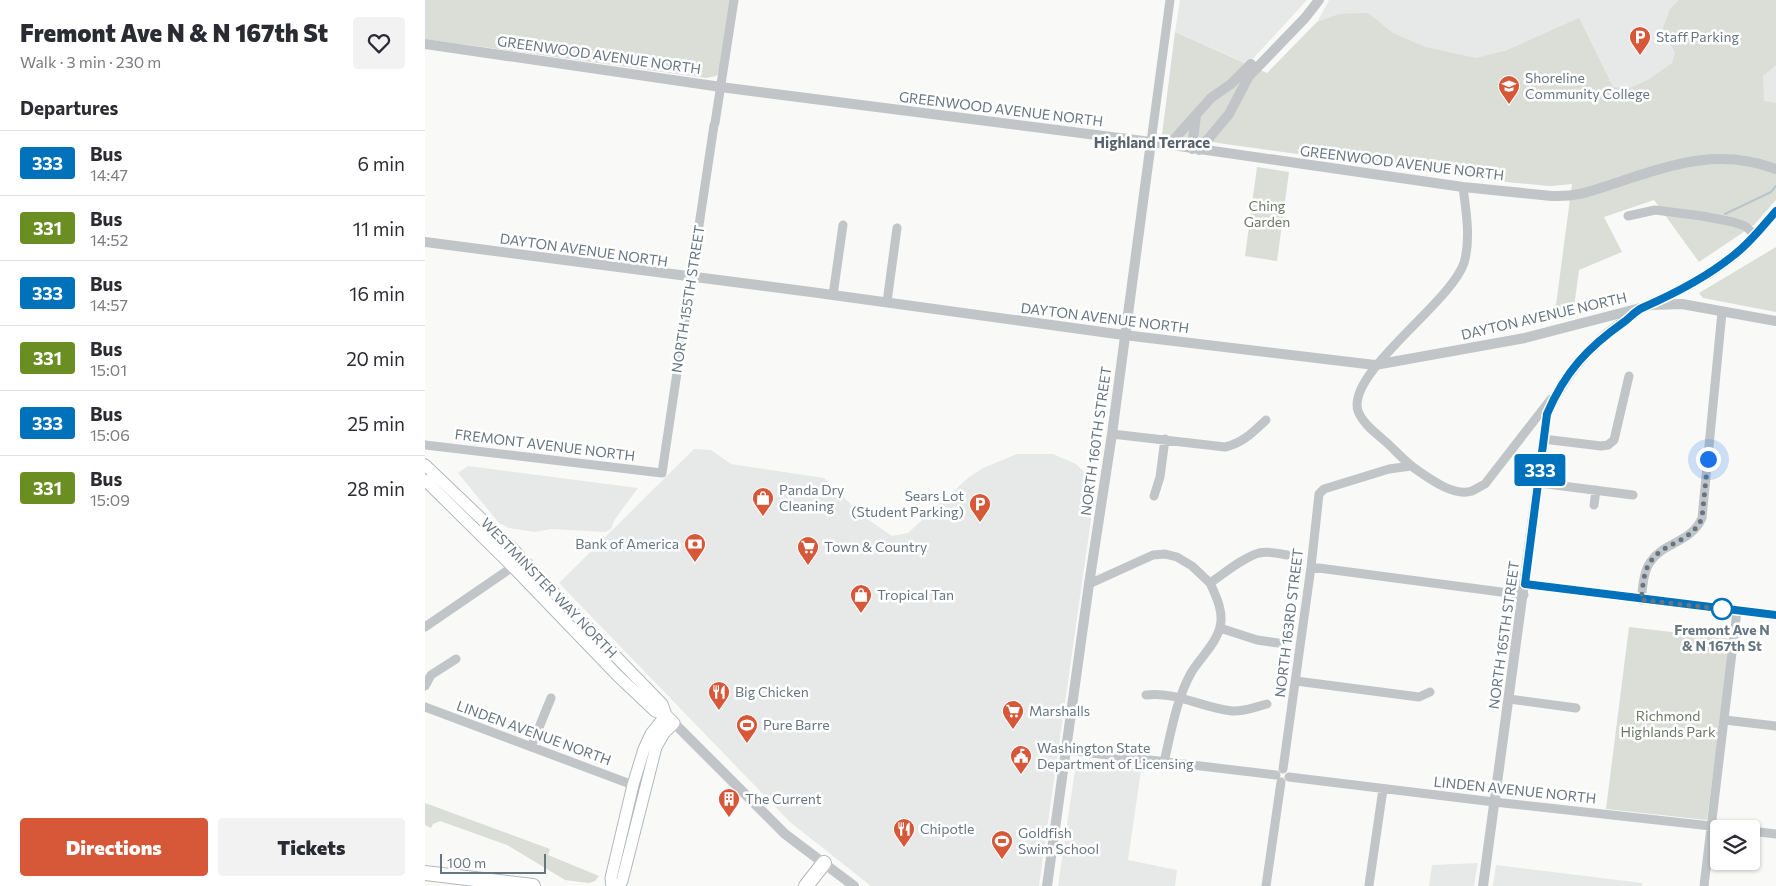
<!DOCTYPE html>
<meta charset="utf-8">
<style>
:root{--surface:#fff;--page:#f2f2f3;--text:#2b2b33;--muted:#7c7c81;--line:#e1e1e2;--accent:#d75739}
body{margin:0;font-family:Commissioner,sans-serif;background:var(--page);color:var(--text);height:100vh;display:flex;flex-direction:column;font-size:19px;white-space:nowrap}
*{box-sizing:border-box;margin:0}
p{font-size:16px;color:var(--muted)}
.icon{flex:none;width:28px;height:28px;fill:none;stroke:currentColor;stroke-width:2;stroke-linecap:round;stroke-linejoin:round}
.map{position:relative;flex:1;overflow:hidden}
.side{display:flex;flex-direction:column;background:var(--surface);width:425px}
.side>*{flex:none}
.badge{padding:0 10px;border-radius:4px;font-size:18px;line-height:32px}
.controls{position:absolute;left:1285px;top:820px;display:grid;gap:10px}
.controls a{display:grid;place-items:center;width:50px;height:50px;border-radius:5px;background:var(--surface);box-shadow:0 1px 4px #0004;font-size:25px}
.scale{position:absolute;left:15px;bottom:12px;width:106px;box-sizing:border-box;padding-left:5px;border:2px solid #667680;border-top:0;font-size:14px;line-height:18px;white-space:nowrap;color:#667680;-webkit-text-stroke:4px #fff;paint-order:stroke}
.you{position:absolute;width:25px;height:25px;margin:-12px;border:4px solid #fff;border-radius:50%;background:#1a73e8;box-shadow:0 0 0 8px #1a73e833}
.map>.badge{position:absolute;translate:-50% -50%;box-shadow:0 0 0 2px #fff}
h2{padding:0 20px;font-size:19px;line-height:45px}
.round{display:grid;place-items:center;flex:none;width:52px;height:52px;border-radius:5px;background:var(--page)}
.head{display:flex;align-items:center;justify-content:space-between;height:85px;padding:0 20px}
h1{font-size:24px;font-weight:800;line-height:38px}
.action{display:flex;gap:10px;margin-top:auto;padding:10px 20px}
.action a{flex:1;height:58px;border-radius:5px;background:var(--accent);color:#fff;font-size:20px;font-weight:800;line-height:58px;text-align:center}
.action a+a{background:var(--page);color:var(--text)}
ul{padding:0;list-style:none}
li{display:flex;align-items:center;gap:15px;height:65px;padding:0 20px;border-top:1px solid var(--line)}
li div{flex:1}
li b{display:block;font-size:19px}
li em{font-style:normal}
li .badge{min-width:55px;font-weight:700;text-align:center}
main{display:flex;flex:1;min-height:0}
.map>svg:first-child{display:block}
</style>
<main>
<section class="side">
<div class="head"><div><h1>Fremont Ave N &amp; N 167th St</h1><p>Walk · 3 min · 230 m</p></div><a class="round"><svg class="icon" aria-label="heart" viewBox="0 0 24 24"><path d="M12 20l-8-8c-3-5 5-10 8-4 3-6 11-1 8 4z"/></svg></a></div>
<h2>Departures</h2>
<ul>
<li><span class="badge" style="background:#0072bc;color:#fff">333</span><div><b>Bus</b><p>14:47</p></div><em>6 min</em></li>
<li><span class="badge" style="background:#6b8e23;color:#fff">331</span><div><b>Bus</b><p>14:52</p></div><em>11 min</em></li>
<li><span class="badge" style="background:#0072bc;color:#fff">333</span><div><b>Bus</b><p>14:57</p></div><em>16 min</em></li>
<li><span class="badge" style="background:#6b8e23;color:#fff">331</span><div><b>Bus</b><p>15:01</p></div><em>20 min</em></li>
<li><span class="badge" style="background:#0072bc;color:#fff">333</span><div><b>Bus</b><p>15:06</p></div><em>25 min</em></li>
<li><span class="badge" style="background:#6b8e23;color:#fff">331</span><div><b>Bus</b><p>15:09</p></div><em>28 min</em></li>
</ul>
<div class="action"><a>Directions</a><a>Tickets</a></div>
</section>
<div class="map">
<svg width="1351" height="886" viewBox="0 0 1351 886">
<rect width="100%" height="100%" fill="#f9f9f7"/>
<!-- built -->
<path fill="#e7e8e8" d="M755 0H882L823 64 750 32Z
M904 0H1351V162L1125 186 1060 180 792 143 811 118 823 93 892 22Z
M269 449 286 450 306 464 399 478 438 516 467 536 483 533 543 478 558 468 592 454H628L651 464 671 484 614 886H446L365 822 134 583Z
M43 466 213 488 190 519 186 529 180 532 126 529 110 532 84 528 74 523 33 473Z
M658 759 716 770 703 860 752 870 750 886H633L651 763Z
M1053 863 1049 886H1004L1007 865Z
M1071 865 1217 883V886H1068Z"/>
<!-- green -->
<path fill="#daded7" d="M0 0H307L295 72 291 76 281 78 0 39Z
M1254 0H1351V65L1338 76 1339 101 1351 103V200L1329 225 1274 262 1229 200 1179 217 1197 252 1154 270 1148 315 1129 320 1147 184 1125 186 1060 180 737 135 750 32 842 73 892 22 914 14 943 13 968 33 1000 47 1051 58 1080 51 1154 18 1188 87 1205 88 1223 80 1247 63 1250 53 1238 28 1245 9Z
M832 167 864 172 852 261 820 256Z
M1351 247V312L1278 298 1274 293Z
M1204 627 1306 639 1282 820 1181 809Z
M0 803 125 849 123 855 174 876 170 881 164 883 140 880 82 845 15 821 8 824 6 828 0 825Z"/>
<g fill="none" stroke-linecap="round" stroke-linejoin="round">
<!-- stream -->
<path stroke="#bac5c9" stroke-width="2" d="M1300 214 1346 192 1351 186"/>
<!-- secondary casing -->
<g stroke="#b3b9bd" stroke-width="13">
<path id="secondary" d="M0 465 87 548 112 575 237 704 241 715
M0 480 88 567 193 676 230 711 241 715 249 723 239 733 231 747 197 881 194 886
M187 886 186 878 208 785 219 749 226 734 241 715"/>
</g>
<!-- trunk casing -->
<g stroke="#b4b8bb" stroke-width="16">
<path id="trunk" d="M0 873 108 886
M381 886 399 863"/>
</g>
<!-- minor -->
<path stroke="#c1c5c8" stroke-width="9" d="M290 123 309 0
M726 142 745 0
M1038 187C1041 211 1046 239 1039 263 1025 304 921 373 933 411 938 424 951 433 961 442 971 451 980 462 992 470 1005 479 1029 497 1047 491 1051 489 1056 486 1060 484L1126 399
M1203 216 1230 210 1277 216 1308 222 1320 226 1330 235
M408 295 418 225
M462 302 472 228
M687 434 800 447C818 443 828 432 841 420
M1118 439 1176 446 1183 445 1189 440 1204 376
M0 445 237 473 289 125
M1114 483 1208 495
M729 496 735 477 740 439
M1169 505 1171 490
M886 567 1099 595
M664 584 728 555 740 554 752 557 767 566 785 583
M1216 600C1218 588 1218 571 1226 561 1239 542 1266 543 1277 518L1297 312
M0 627 92 564
M795 628 832 640 853 643
M871 681 994 697 1005 692
M0 686 6 675 31 659
M721 695C750 691 778 708 807 711 818 712 830 707 842 704
M1084 699 1151 708
M0 707 208 785
M1300 720 1351 726
M106 747 126 698
M641 750 851 775
M739 762C746 733 751 700 766 673 774 659 791 644 795 627 799 612 791 596 785 583 800 573 817 558 834 553 843 551 853 553 862 555
M858 769 886 567 894 494 899 489 964 469 986 466
M864 777 1069 802 1313 829
M1326 831 1351 834
M944 885 958 789
M841 886 856 782
M1279 886 1312 611"/>
<!-- tertiary -->
<path stroke="#c1c5c8" stroke-width="10" d="M0 44 303 88 726 142 1038 187 1127 196C1154 197 1169 190 1194 182 1249 164 1294 148 1351 169
M744 145 786 98 806 84 826 64
M767 149 771 115
M774 150 804 114 824 76 880 18 894 0
M0 242 386 292 699 335 950 365 1100 338 1227 305 1257 304 1351 321
M1230 303C1258 288 1287 275 1311 254 1326 241 1338 226 1351 211
M1100 584 1351 615
M249 723 360 834 429 886
M622 886 664 584 687 434 726 142
M1058 886 1122 414C1136 384 1152 361 1176 339 1187 328 1201 321 1213 310"/>
<!-- secondary -->
<use href="#secondary" stroke="#fff" stroke-width="11"/>
<!-- trunk -->
<use href="#trunk" stroke="#fff" stroke-width="14"/>
</g>
<g fill="none" stroke-linecap="round" stroke-linejoin="round">
<!-- line casing -->
<g stroke="#fff" stroke-width="11">
<path id="line" d="M1351 211C1338 226 1325 243 1309 255 1281 278 1249 294 1217 308 1210 311 1205 318 1199 322 1162 348 1140 372 1122 414L1100 584 1351 615"/>
</g>
<!-- line -->
<use href="#line" stroke="#0072bc" stroke-width="8"/>
<!-- walk -->
<path stroke="#667680" stroke-width="5" stroke-dasharray="0 9" d="M1283 459 1277 518C1266 543 1239 542 1226 561 1218 571 1218 588 1216 600L1297 609"/>
</g>
<!-- icons -->
<defs>
<g id="parking-pin" transform="scale(1.125)"><path d="M0 17L-7.5 6A9.5 9.5 0 1 1 7.5 6Z" fill="#d75739" stroke="#fff"/><path d="M-3.5-5.5H1a3.5 3.5 0 0 1 0 7H-1V5.5H-3.5ZM-1-3.4V-.6H.8a1.4 1.4 0 0 0 0-2.8Z" fill="#fff"/></g>
<g id="university-pin" transform="scale(1.125)"><path d="M0 17L-7.5 6A9.5 9.5 0 1 1 7.5 6Z" fill="#d75739" stroke="#fff"/><path d="M0-5L7-2L0 1L-7-2ZM-4 1L0 2.5L4 1V4Q0 6-4 4Z" fill="#fff"/></g>
<g id="shop-pin" transform="scale(1.125)"><path d="M0 17L-7.5 6A9.5 9.5 0 1 1 7.5 6Z" fill="#d75739" stroke="#fff"/><path d="M-5-2.5h2.3a2.7 3.5 0 0 1 5.4 0H5L5.5 6h-11ZM-1.5-2.5h3a1.5 2.3 0 0 0-3 0Z" fill="#fff"/></g>
<g id="bank-pin" transform="scale(1.125)"><path d="M0 17L-7.5 6A9.5 9.5 0 1 1 7.5 6Z" fill="#d75739" stroke="#fff"/><path d="M-6-4H6V4H-6ZM0-2.3a2.3 2.3 0 1 0 0 4.6a2.3 2.3 0 1 0 0-4.6Z" fill="#fff"/></g>
<g id="supermarket-pin" transform="scale(1.125)"><path d="M0 17L-7.5 6A9.5 9.5 0 1 1 7.5 6Z" fill="#d75739" stroke="#fff"/><path d="M-6-5.5h2.5l.6 2H6L4.5 2H-2.5L-4.4-4H-6ZM-1.5 3.2a1.3 1.3 0 1 0 .1 0ZM3 3.2a1.3 1.3 0 1 0 .1 0Z" fill="#fff"/></g>
<g id="restaurant-pin" transform="scale(1.125)"><path d="M0 17L-7.5 6A9.5 9.5 0 1 1 7.5 6Z" fill="#d75739" stroke="#fff"/><path d="M-5-6h1v4h1v-4h1v4h1v-4h1v5L-1.5 .5V6h-2V.5L-5-1ZM5-6V6H3V1.5H1.5Q1.5-4 5-6Z" fill="#fff"/></g>
<g id="stadium-pin" transform="scale(1.125)"><path d="M0 17L-7.5 6A9.5 9.5 0 1 1 7.5 6Z" fill="#d75739" stroke="#fff"/><path d="M0-5a6.5 5 0 1 0 0 10a6.5 5 0 1 0 0-10ZM-3.5-1.8h7v3.6h-7Z" fill="#fff"/></g>
<g id="civic-pin" transform="scale(1.125)"><path d="M0 17L-7.5 6A9.5 9.5 0 1 1 7.5 6Z" fill="#d75739" stroke="#fff"/><path d="M-.6-6.5H3V-4.5H.6V-3L4-1V1h2V6H-6V1h2V-1L-.6-3ZM-1.2 2.5V6h2.4V2.5Z" fill="#fff"/></g>
<g id="building-pin" transform="scale(1.125)"><path d="M0 17L-7.5 6A9.5 9.5 0 1 1 7.5 6Z" fill="#d75739" stroke="#fff"/><path d="M-4-6H4V6H1V3H-1V6H-4ZM-2.5-4.3h1.7v1.8h-1.7ZM.8-4.3h1.7v1.8H.8ZM-2.5-1h1.7V.8h-1.7ZM.8-1h1.7V.8H.8Z" fill="#fff"/></g>
</defs>
<g fill-rule="evenodd">
<use href="#parking-pin" x="1215" y="37"/>
<use href="#university-pin" x="1084" y="86"/>
<use href="#shop-pin" x="338" y="498"/>
<use href="#parking-pin" x="555" y="504"/>
<use href="#bank-pin" x="270" y="544"/>
<use href="#supermarket-pin" x="383" y="547"/>
<use href="#shop-pin" x="436" y="595"/>
<use href="#restaurant-pin" x="294" y="692"/>
<use href="#supermarket-pin" x="588" y="711"/>
<use href="#stadium-pin" x="322" y="725"/>
<use href="#civic-pin" x="596" y="756"/>
<use href="#building-pin" x="304" y="799"/>
<use href="#restaurant-pin" x="479" y="829"/>
<use href="#stadium-pin" x="577" y="841"/>
</g>
<!-- markers -->
<circle fill="#fff" stroke="#0072bc" stroke-width="2.5" cx="1297" cy="609" r="10"/>
<g text-anchor="middle" stroke-width="5" stroke-linejoin="round" paint-order="stroke">
<!-- poi labels -->
<g font-size="14" fill="#667680" stroke="#fff" text-anchor="start">
<text x="1231" y="42">Staff Parking</text>
<text x="1100" y="83">Shoreline<tspan x="1100" dy="16">Community College</tspan></text>
<text x="354" y="495">Panda Dry<tspan x="354" dy="16">Cleaning</tspan></text>
<text x="539" y="501" text-anchor="end">Sears Lot<tspan x="539" dy="16">(Student Parking)</tspan></text>
<text x="254" y="549" text-anchor="end">Bank of America</text>
<text x="399" y="552">Town &amp; Country</text>
<text x="452" y="600">Tropical Tan</text>
<text x="310" y="697">Big Chicken</text>
<text x="604" y="716">Marshalls</text>
<text x="338" y="730">Pure Barre</text>
<text x="612" y="753">Washington State<tspan x="612" dy="16">Department of Licensing</tspan></text>
<text x="320" y="804">The Current</text>
<text x="495" y="834">Chipotle</text>
<text x="593" y="838">Goldfish<tspan x="593" dy="16">Swim School</tspan></text>
</g>
<!-- street labels -->
<g font-size="14" fill="#667680" stroke="#fff">
<text transform="translate(174 55) rotate(8)" y="5">GREENWOOD AVENUE NORTH</text>
<text transform="translate(576 109) rotate(7)" y="5">GREENWOOD AVENUE NORTH</text>
<text transform="translate(977 163) rotate(7)" y="5">GREENWOOD AVENUE NORTH</text>
<text transform="translate(159 250) rotate(8)" y="5">DAYTON AVENUE NORTH</text>
<text transform="translate(263 299) rotate(-81)" y="5">NORTH 155TH STREET</text>
<text transform="translate(1119 316) rotate(-13)" y="5">DAYTON AVENUE NORTH</text>
<text transform="translate(680 318) rotate(7)" y="5">DAYTON AVENUE NORTH</text>
<text transform="translate(671 441) rotate(-82)" y="5">NORTH 160TH STREET</text>
<text transform="translate(120 445) rotate(7)" y="5">FREMONT AVENUE NORTH</text>
<text transform="translate(124 588) rotate(46)" y="5">WESTMINSTER WAY NORTH</text>
<text transform="translate(864 623) rotate(-83)" y="5">NORTH 163RD STREET</text>
<text transform="translate(1079 635) rotate(-82)" y="5">NORTH 165TH STREET</text>
<text transform="translate(109 733) rotate(20)" y="5">LINDEN AVENUE NORTH</text>
<text transform="translate(1090 790) rotate(6)" y="5">LINDEN AVENUE NORTH</text>
</g>
<!-- park labels -->
<g font-size="14" fill="#697965" stroke="#fff">
<text x="842" y="211">Ching<tspan x="842" dy="16">Garden</tspan></text>
<text x="1243" y="721">Richmond<tspan x="1243" dy="16">Highlands Park</tspan></text>
</g>
<!-- stop labels -->
<g font-size="14" font-weight="bold" fill="#667680" stroke="#fff">
<text x="1297" y="635">Fremont Ave N<tspan x="1297" dy="16">&amp; N 167th St</tspan></text>
</g>
<!-- neighbourhood labels -->
<g font-size="15" font-weight="bold" fill="#58646c" stroke="#fff">
<text x="727" y="148">Highland Terrace</text>
</g>
</g>
</svg>
<div class="controls">
<a><svg class="icon" aria-label="layers" viewBox="0 0 24 24"><path d="M12 4l9 5-9 5-9-5zM3 14l9 5 9-5"/></svg></a>
</div>
<div class="scale">100 m</div>
<div class="you" style="left:1283px;top:459px"></div>
<b class="badge" style="left:1115px;top:470px;background:#0072bc;color:#fff">333</b>
</div>
</main>
